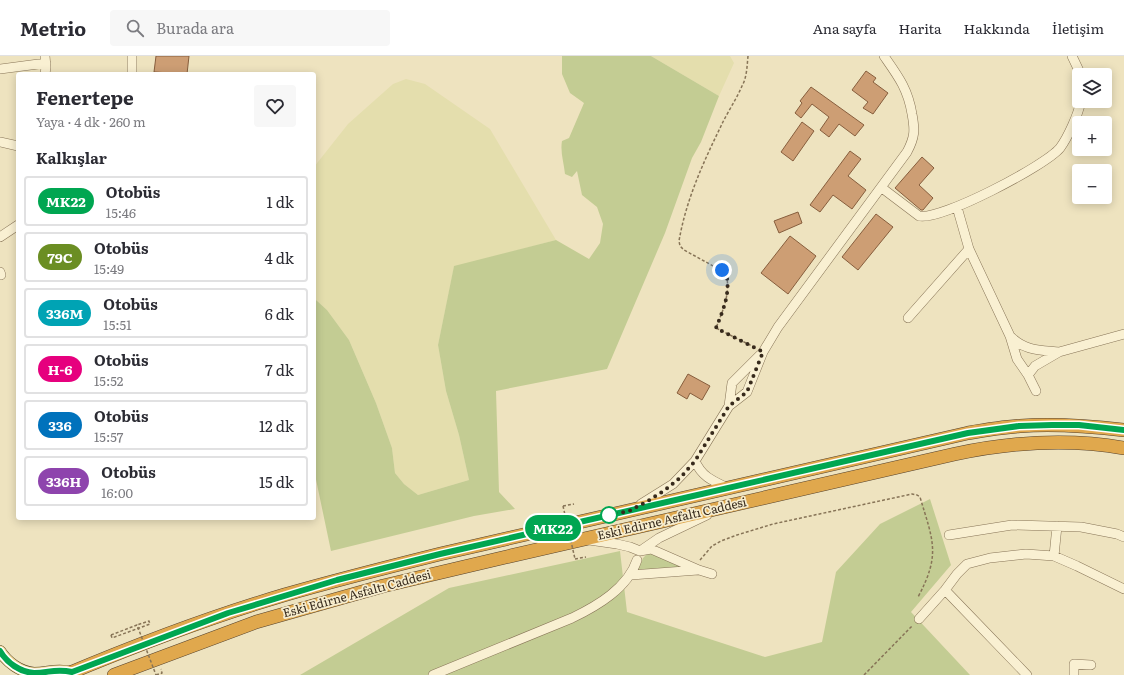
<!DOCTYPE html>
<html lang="tr">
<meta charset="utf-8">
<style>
:root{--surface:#fff;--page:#f7f7f7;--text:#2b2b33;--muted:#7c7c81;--line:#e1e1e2}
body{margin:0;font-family:Literata,serif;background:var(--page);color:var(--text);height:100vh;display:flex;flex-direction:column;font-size:15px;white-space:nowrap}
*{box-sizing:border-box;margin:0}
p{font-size:13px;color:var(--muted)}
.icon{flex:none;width:22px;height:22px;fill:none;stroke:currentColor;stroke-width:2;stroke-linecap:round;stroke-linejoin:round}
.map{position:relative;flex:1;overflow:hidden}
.side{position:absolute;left:16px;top:16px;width:300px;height:448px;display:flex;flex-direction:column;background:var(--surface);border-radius:4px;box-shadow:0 2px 10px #0003}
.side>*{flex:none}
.badge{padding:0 8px;border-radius:13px;font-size:14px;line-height:26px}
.buttons{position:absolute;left:1072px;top:12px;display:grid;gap:8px}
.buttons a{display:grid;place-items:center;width:40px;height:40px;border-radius:4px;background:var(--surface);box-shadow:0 2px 10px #0003;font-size:20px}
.you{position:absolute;width:20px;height:20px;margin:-10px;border:3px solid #fff;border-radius:50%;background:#1a73e8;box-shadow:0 0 0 6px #1a73e833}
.map>.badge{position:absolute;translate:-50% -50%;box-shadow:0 0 0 2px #fff}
h2{padding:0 20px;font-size:15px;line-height:36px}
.round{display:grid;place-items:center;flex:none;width:42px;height:42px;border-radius:4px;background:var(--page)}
.head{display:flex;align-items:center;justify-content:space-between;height:68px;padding:0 20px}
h1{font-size:19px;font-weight:700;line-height:30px}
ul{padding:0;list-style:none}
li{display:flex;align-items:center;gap:12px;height:50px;margin:0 8px 6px;padding:0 12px;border:2px solid var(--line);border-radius:4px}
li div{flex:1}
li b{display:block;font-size:15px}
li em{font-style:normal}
li .badge{min-width:44px;font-weight:700;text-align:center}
header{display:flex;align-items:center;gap:24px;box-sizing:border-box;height:56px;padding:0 20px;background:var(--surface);border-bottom:1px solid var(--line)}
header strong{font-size:19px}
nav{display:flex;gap:22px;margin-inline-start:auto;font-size:14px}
.search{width:280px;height:36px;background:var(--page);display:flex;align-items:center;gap:10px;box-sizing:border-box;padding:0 14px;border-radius:4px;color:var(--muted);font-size:15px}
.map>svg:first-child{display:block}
</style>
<header>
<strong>Metrio</strong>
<div class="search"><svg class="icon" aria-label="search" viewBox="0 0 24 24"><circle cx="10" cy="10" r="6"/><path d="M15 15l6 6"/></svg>Burada ara</div>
<nav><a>Ana sayfa</a><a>Harita</a><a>Hakkında</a><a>İletişim</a></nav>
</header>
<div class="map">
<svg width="1124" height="619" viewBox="0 0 1124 619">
<rect width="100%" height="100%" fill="#eee3bf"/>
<!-- farmland -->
<path fill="#e4dead" d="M651 0H730L734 7 719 40Z
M406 23 425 28 490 73 556 184 454 211 438 289 446 335 459 379 469 424 418 439 404 428 395 417 392 392 376 347 349 284 327 254 316 244 314 227V111L348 68 393 28Z"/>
<!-- green -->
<path fill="#c3cc93" d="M562 0H651L719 40 701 86 692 102 665 177 607 313 496 335 499 436 515 453 474 460 331 495 314 414V227L316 244 327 254 349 284 376 347 392 392 395 417 404 428 418 439 469 424 459 379 446 335 438 289 454 210 556 184 589 203 600 187 603 168 597 151 582 139 577 115 572 121 565 118C564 107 560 96 562 85L569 82 584 47 570 37 562 18Z
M930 443 951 509 911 556 970 619H300L449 532 620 495 627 556 765 601 822 586 836 516 880 468Z
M649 496 691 513 637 515 643 502Z"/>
<!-- building -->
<path fill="#cd9e74" stroke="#875e3d" d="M156 0H189L187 18 154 16Z
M866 15 876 22 873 26 888 37 873 58 863 52 868 46 852 34Z
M811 31 864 69 855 80 839 68 829 81 820 74 829 61 812 48 801 62 795 57 802 47 800 45Z
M802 66 814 75 793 105 781 96Z
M850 95 861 103 848 120 866 134 852 153 833 139 820 156 810 149Z
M922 101 934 112 919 129 933 142 923 154H921L895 132Z
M798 156 802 167 779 177 774 165Z
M876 158 893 171 858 214 842 201Z
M790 180 816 200 788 238 761 217Z
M688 318 710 330 702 344 690 337 687 343 677 337Z"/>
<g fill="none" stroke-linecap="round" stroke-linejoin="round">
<!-- minor casing -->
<g stroke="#877457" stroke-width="10">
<path id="minor" d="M1072 0 1081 19
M0 13 46 7
M45 18 46 11 45 0
M132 18V0
M0 86 18 90
M882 132 919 160C940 165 1045 110 1060 92 1068 81 1078 59 1081 45
M957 151 969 193 1010 280 1017 303 1028 319 1036 335
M0 181 18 169
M0 216 1 219
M908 262 969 193
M1010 280C1025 295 1039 294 1059 296
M1028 319 1035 310 1059 296 1124 278
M729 350 732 327 760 299
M695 405C702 421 713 425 728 432
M641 448 673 428 695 405 729 350 747 336 763 296 778 271 907 96C915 81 915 74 912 58 908 33 898 20 884 0
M949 479 1012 469 1081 471 1117 478 1124 481
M589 484 617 488 630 491 640 495 651 493 699 514 712 518
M643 493 659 482 707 459
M1054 500 1057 470
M631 519 698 514
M945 534 1027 619
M919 563 945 534 957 518 967 508 990 502 1026 498 1054 500 1077 510 1124 533
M433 619 572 562C597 550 628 532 637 504
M1074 619V608L1091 609"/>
</g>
<!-- major casing -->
<g stroke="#55412c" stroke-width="12">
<path id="major" d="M0 595C7 606 20 616 34 617 49 617 55 612 72 616"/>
</g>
<!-- highway casing -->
<g stroke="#55412c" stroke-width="14">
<path id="highway" d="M65 619C136 589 210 561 284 539 336 524 388 511 440 498L968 377C985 374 1003 371 1020 370 1055 367 1089 370 1124 374
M114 619 256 566 383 530 506 501 955 398C1011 386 1067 382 1124 392"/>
</g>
<!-- path -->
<path stroke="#877457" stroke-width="1.5" stroke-dasharray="3 2" stroke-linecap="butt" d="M748 0C747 10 747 21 742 30 736 44 727 57 721 70 703 107 686 144 679 185L680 190 684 194 726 217C731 237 723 254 716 272L756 292
M563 450 574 448
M575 503 586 501
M700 504 712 490 721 485 737 479 773 468 912 438 917 439 920 441C933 485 941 498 918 541
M111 579 112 582 150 568 149 565 137 569
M156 619 162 617 161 613
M864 619 913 569"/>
<!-- minor -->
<use href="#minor" stroke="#f9f0d2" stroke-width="9"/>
<!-- major -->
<use href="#major" stroke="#f3db96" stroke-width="11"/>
<!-- highway -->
<use href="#highway" stroke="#e0a84d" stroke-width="13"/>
<!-- path-bridge -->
<path stroke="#877457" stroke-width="1.5" stroke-dasharray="3 2" stroke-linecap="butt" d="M563 450 575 503
M111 579 137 569 156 619"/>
</g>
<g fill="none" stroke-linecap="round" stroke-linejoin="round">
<!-- line casing -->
<g stroke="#fff" stroke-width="9">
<path id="line" d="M0 595C7 607 20 616 34 617 49 617 55 612 72 616L228 557 337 524 440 498 693 440 968 377 1019 370 1052 369H1079L1124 374"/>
</g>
<!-- line -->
<use href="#line" stroke="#00a651" stroke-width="6"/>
<!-- walk -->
<path stroke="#372a1c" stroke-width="4" stroke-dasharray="0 7.2" d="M609 459 629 455 648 445 665 434 681 421 695 405 729 350 747 336 763 296 716 272C723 254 731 237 726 217L722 214"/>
</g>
<!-- markers -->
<circle fill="#fff" stroke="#00a651" stroke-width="2" cx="609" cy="459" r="8"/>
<g text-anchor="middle" stroke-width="3.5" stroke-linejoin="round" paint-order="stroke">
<!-- street labels -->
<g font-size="12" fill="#372a1c" stroke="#f6edcf">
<text transform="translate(672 463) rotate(-13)" y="4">Eski Edirne Asfaltı Caddesi</text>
<text transform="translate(357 538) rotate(-15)" y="4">Eski Edirne Asfaltı Caddesi</text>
</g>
</g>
</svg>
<div class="buttons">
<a><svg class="icon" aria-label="layers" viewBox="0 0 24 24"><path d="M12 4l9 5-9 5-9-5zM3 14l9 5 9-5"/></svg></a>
<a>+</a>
<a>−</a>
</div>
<div class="you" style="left:722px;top:214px"></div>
<b class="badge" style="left:553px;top:472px;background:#00a651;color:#fff">MK22</b>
<section class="side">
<div class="head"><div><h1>Fenertepe</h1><p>Yaya · 4 dk · 260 m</p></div><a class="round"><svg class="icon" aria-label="heart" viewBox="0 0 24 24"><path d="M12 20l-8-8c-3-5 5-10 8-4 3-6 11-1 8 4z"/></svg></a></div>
<h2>Kalkışlar</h2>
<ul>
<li><span class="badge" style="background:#00a651;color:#fff">MK22</span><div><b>Otobüs</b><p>15:46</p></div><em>1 dk</em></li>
<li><span class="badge" style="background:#6b8e23;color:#fff">79C</span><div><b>Otobüs</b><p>15:49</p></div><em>4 dk</em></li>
<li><span class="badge" style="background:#00a3b4;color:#fff">336M</span><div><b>Otobüs</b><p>15:51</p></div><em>6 dk</em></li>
<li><span class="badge" style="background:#e6007e;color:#fff">H-6</span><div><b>Otobüs</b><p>15:52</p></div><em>7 dk</em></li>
<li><span class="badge" style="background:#0072bc;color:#fff">336</span><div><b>Otobüs</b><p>15:57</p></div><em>12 dk</em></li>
<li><span class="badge" style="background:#8e44ad;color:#fff">336H</span><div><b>Otobüs</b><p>16:00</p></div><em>15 dk</em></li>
</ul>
</section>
</div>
